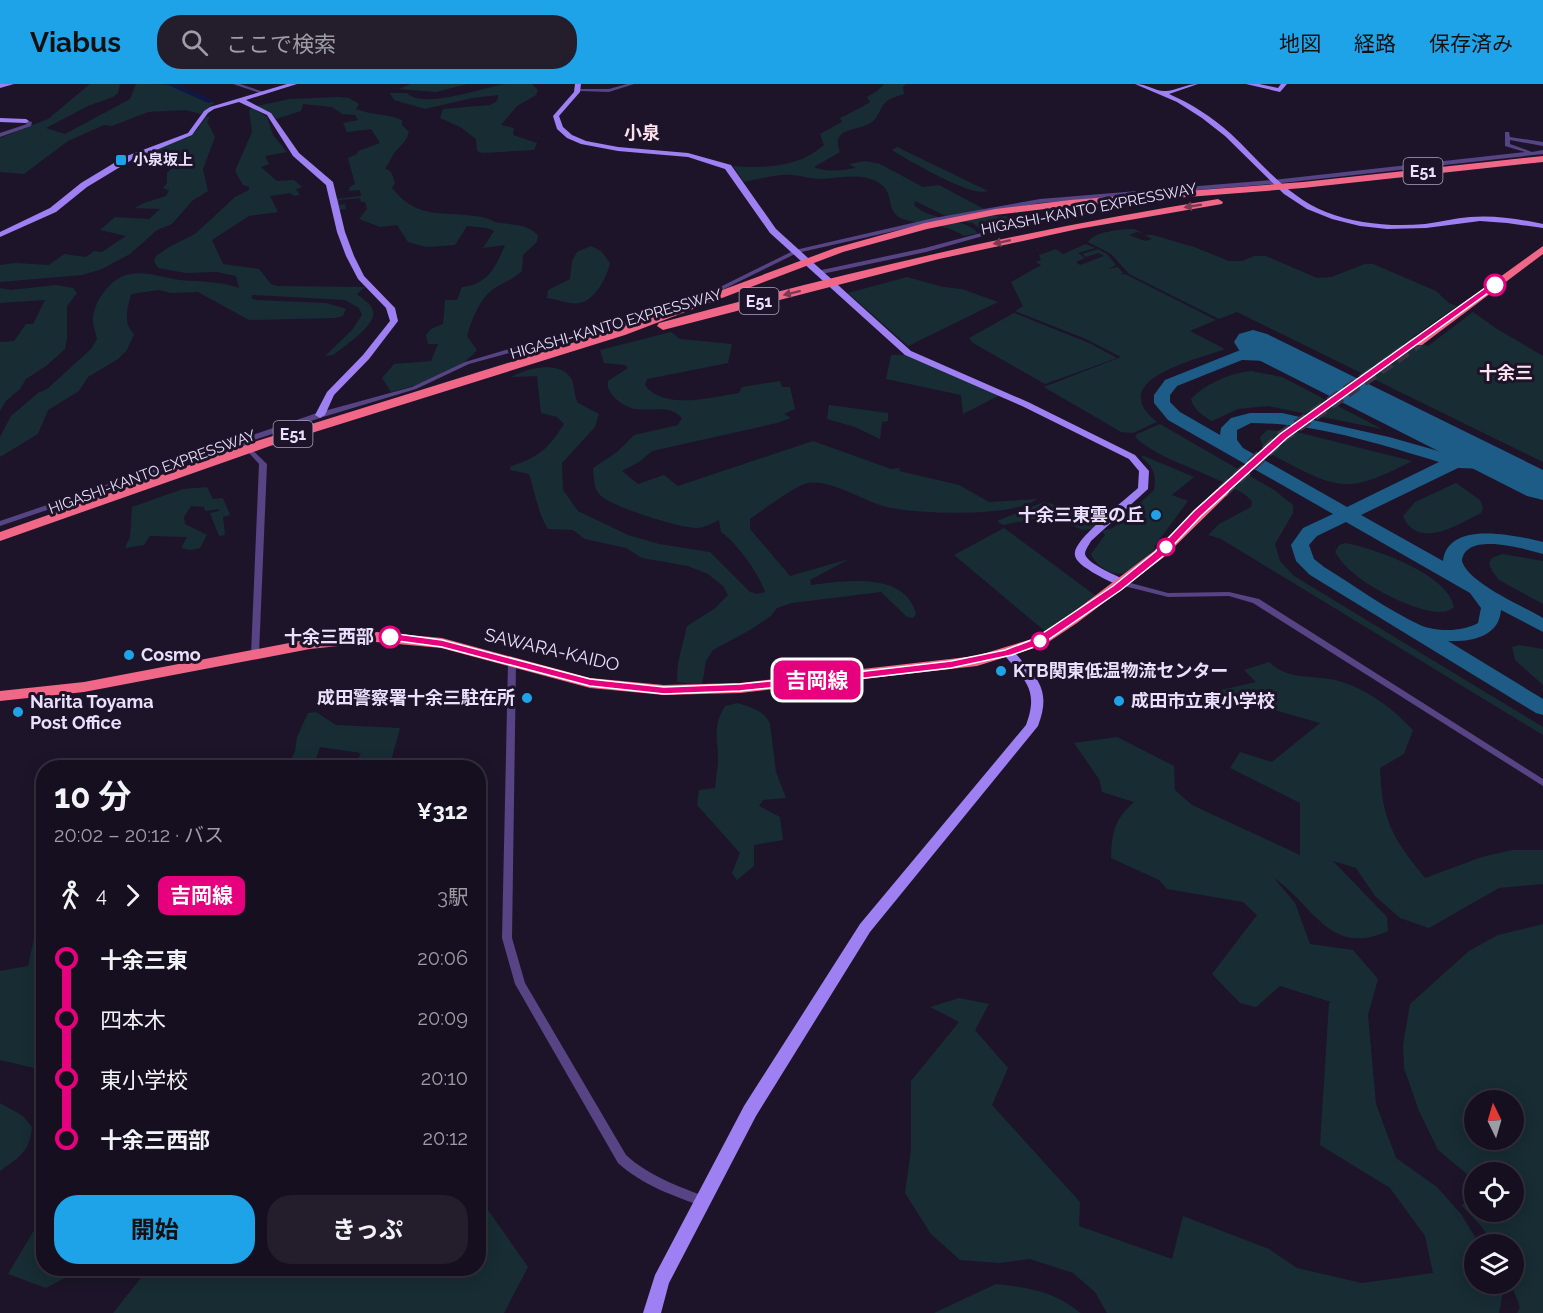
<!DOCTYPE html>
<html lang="ja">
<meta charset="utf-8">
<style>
:root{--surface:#160f1f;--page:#231d2c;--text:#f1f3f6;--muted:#9e9ca4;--line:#352f3d;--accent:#1fa3e8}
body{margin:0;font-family:Raleway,"Noto Sans JP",sans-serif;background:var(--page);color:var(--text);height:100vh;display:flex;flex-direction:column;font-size:22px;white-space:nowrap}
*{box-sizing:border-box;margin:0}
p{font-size:20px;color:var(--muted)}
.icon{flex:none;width:33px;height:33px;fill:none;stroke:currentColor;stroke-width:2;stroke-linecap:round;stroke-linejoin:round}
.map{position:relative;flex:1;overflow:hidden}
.panel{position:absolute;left:36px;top:676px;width:450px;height:516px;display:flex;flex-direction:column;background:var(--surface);border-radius:24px;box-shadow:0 3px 15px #0003,0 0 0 2px var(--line)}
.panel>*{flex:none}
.badge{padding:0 12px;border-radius:9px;font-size:21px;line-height:39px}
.needle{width:39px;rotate:355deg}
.tools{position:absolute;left:1464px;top:1006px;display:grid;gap:12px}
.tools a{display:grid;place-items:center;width:60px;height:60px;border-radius:50%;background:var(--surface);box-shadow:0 3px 15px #0003,0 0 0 2px var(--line);font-size:30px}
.map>.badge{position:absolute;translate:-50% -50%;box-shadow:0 0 0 3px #fff}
.legs{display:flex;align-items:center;gap:9px;height:66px;padding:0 18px;font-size:20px}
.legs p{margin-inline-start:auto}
.head{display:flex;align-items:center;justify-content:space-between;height:102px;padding:0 18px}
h1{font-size:33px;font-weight:700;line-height:45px}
.button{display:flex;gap:12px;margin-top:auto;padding:12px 18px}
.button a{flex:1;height:69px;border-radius:24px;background:var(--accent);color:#111;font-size:24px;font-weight:700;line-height:69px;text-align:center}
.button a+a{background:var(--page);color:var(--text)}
ul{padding:0 18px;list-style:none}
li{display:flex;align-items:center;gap:21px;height:60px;font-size:22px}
li i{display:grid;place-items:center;width:9px;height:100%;margin:0 8px;background:currentColor}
li i::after{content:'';width:15px;height:15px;margin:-8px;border:4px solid;border-radius:50%;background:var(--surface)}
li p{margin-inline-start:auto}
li:first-child i{background:linear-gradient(#0000 50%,currentColor 0)}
li:last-child i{background:linear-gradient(currentColor 50%,#0000 0)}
header{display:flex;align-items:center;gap:36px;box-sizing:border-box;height:84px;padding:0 30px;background:var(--accent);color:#111}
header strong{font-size:28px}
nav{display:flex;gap:33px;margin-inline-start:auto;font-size:21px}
.search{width:420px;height:54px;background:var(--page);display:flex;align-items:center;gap:15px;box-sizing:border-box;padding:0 21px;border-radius:24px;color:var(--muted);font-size:22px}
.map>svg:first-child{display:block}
</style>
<header>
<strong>Viabus</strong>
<div class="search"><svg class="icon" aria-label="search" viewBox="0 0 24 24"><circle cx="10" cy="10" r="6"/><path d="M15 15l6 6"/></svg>ここで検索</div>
<nav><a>地図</a><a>経路</a><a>保存済み</a></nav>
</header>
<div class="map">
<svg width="1543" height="1229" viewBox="0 0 1543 1229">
<rect width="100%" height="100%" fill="#1d1429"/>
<!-- green -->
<path fill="#172d33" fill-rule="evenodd" d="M90 0H120L118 9 113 13 88 22 46 44 65 50 130 15 136 0C174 0 182 0 214 19L201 30 186 26 148 28 112 42 104 41 68 57 24 90 0 88V54L48 35Z
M411 0H467L436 8 399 5Z
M506 0H532L538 6 536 11 517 22 501 41 514 44 513 51 537 59 534 66 482 69 477 67 476 55 460 43 440 34 443 25 490 21 496 18 499 11 472 14 425 25 394 16 390 9H407C422 26 485 3 506 0Z
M884 0H906L903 3 904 10C899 12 890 14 886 18 880 23 879 33 872 38 858 48 830 42 840 68L814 83C827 89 843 86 856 84L849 80 865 77 880 80 923 103 939 101 999 133 1005 132 1026 143 984 149 973 139 956 137 915 117 914 121C932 138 961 132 978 149L964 152C945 139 924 142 903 135 886 129 894 112 883 102 866 87 841 94 821 95 812 95 803 92 793 91 777 90 760 95 744 98L733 82C764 85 800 83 824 61L820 50 842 38 840 34C847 31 866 21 870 18L867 13 877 7Z
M338 13 349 14 359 20 356 25C371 31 388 30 402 36V41L409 48C406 58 402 60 395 68 391 73 390 79 385 84L391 88 395 99 392 104C419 138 446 126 482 133 488 134 493 138 500 139 515 141 527 140 538 151L537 158 523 171 522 187C513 196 503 198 493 205 479 216 472 235 467 252L477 266C457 290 421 300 391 308L382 294 394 280 431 277 438 260H428L426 251 431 245 443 240 445 216H457L462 203C488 201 496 182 505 161L483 164 494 147 487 144 467 142 455 161 426 163 408 158 397 141 380 143 359 135 367 125 365 118H361L360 114 339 116V121L345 120 346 125 338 126 336 115 361 112 360 106 349 107 350 103 355 100 348 74 357 70 358 67 380 59 371 45 347 48 343 39 358 36 355 31 342 30 332 23 303 20 301 27 276 35 269 28 257 22 290 15Z
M253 24 267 33 273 51 287 68 265 72 269 80 261 83 277 97 294 96 302 103 296 105 300 111 294 112 290 109 270 112 278 128 249 132 212 156 223 180 259 185 271 200 277 202 365 203 357 210C363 215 371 220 373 227 377 241 343 263 333 271L325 272 352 246 362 231 359 224 345 216 253 211 251 214 256 216 326 219 346 225 343 232 335 234 249 236 198 208 171 209 159 206 131 210C128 224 122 238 134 250L127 266 118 275 88 293 79 307 48 326 38 350 0 373V353L11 332 38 309 47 305 91 265 97 255C96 249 93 243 93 237 92 219 112 192 130 190 147 187 164 194 180 196 201 198 220 197 239 204L236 192 217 188 186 189 158 184 154 177 156 172 169 163 195 150 235 113 249 106V103L243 101 235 87 252 48 249 26Z
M206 33H210L207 38 215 53 203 85 208 107 192 117 172 140 157 146 130 170 102 185 82 191 0 198V181L15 179 49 181 64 170 86 173 94 167 102 168 126 152 100 146 115 133 149 135 160 125 135 124 144 119 166 112 169 106 163 104 167 99V89L176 79 167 75 133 74 188 53 196 47Z
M897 63 986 106 987 107C972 114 908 76 892 66Z
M1134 145 1143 149 1137 148 1129 151 1145 157 1152 155 1145 151H1153L1194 163 1229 177H1242L1254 172H1266L1317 194 1331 193 1365 180H1373L1436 207 1449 219 1457 222 1410 255 1428 262 1473 228 1497 245 1543 272V378L1237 228 1219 235 1129 190 1111 170 1088 158C1095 147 1122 145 1134 145Z
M1086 160 1095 164 1078 169 1085 174 1076 178 1080 181 1104 172 1099 169 1086 173 1082 170 1098 165 1107 170 1116 181 1108 185 1118 183 1123 189 1120 191 1125 190 1216 236 1190 247 1225 265C1196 276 1104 296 1157 338L1133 349 1121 348 1044 303 1121 273 1086 255 1015 227 1023 222 1011 198 1041 181 1036 178 1041 176 1039 171 1056 165 1063 170Z
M591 162 601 167 610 179C607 193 596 215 580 219 570 221 557 215 547 214L548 206 570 195 572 177 577 168Z
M907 193 943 203 962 205 998 218 908 262 848 209Z
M56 201 73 204 77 209 67 222V254L65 265 46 282 26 295 20 305 6 317 0 327V258L14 257 26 240H33L45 216 0 219V204L10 206Z
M1014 229 1089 259 1117 274 1045 300 973 259 969 254Z
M671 248 680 255 732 260 728 279 647 295 645 301C663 327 713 313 739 309L742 303 780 297 782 303H790L795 325 784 330 791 334 777 339 652 367 639 378 622 387 638 400 664 391 678 402 813 357 891 385 900 384 899 387 959 401 989 418 1037 415C1012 434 918 430 887 423 865 418 831 395 808 399 796 401 763 426 750 435V445L790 492 849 475 810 496 811 501C844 497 905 487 916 530L913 534 907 533 881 508 792 519 777 524 771 532 750 546 713 566 706 577 702 601 677 598 678 579 687 542 714 525 728 511 723 502 708 490 688 482 642 474 626 464 585 455 573 446 548 445C538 430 535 408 529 390L510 386 511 382C538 374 549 364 564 340L557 333 541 329 537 292 511 293C527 284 561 275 572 296 575 304 574 312 578 319L599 330 595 343 562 379 563 406 578 427 628 451 659 460 710 468 750 508 757 510 765 508C759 490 737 459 721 448L719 436C712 439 704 444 697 444 679 444 612 423 600 411 593 404 594 393 593 384L617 368 634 351 678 341 682 334C669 319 648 329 631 324 621 321 605 308 608 297L628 284 625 281 604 279 600 266Z
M891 271H906L1000 311 963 330 961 311 886 295Z
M1251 287 1282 293 1382 345 1268 322 1238 325 1212 337C1203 332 1193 325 1191 315 1205 300 1231 289 1251 287Z
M829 321 888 329V337L882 338 880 355 855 343 827 335Z
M1160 340 1274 406 1293 421V429L1275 460 1280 477 1294 492 1543 643V651L1221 455 1208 451 1219 440 1251 423 1252 418C1247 410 1238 407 1230 402 1200 385 1160 376 1135 353L1137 350Z
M1267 346 1297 348 1412 377C1355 406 1343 409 1286 378 1275 373 1261 366 1260 353Z
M1144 372 1194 393 1172 411 1188 417 1154 463 1156 464C1148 471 1139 482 1130 487 1117 495 1096 484 1091 470L1105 451 1102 447 1113 444 1154 406C1157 391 1153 382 1141 373Z
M1456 399 1480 416 1483 424 1481 429C1459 440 1418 467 1403 432L1415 418Z
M207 403 213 415 223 414 230 431 223 433 225 451 219 452 210 429 219 427V425L205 427 204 423 191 422 184 433 185 440 207 451 200 464 190 466 181 464 187 453 150 452 144 461 125 464 130 453 132 423 183 405Z
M1044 418 1105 435 1092 445 1082 446 1056 433H1043L1003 441 997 437Z
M1004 444 1096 512 1046 548 954 471Z
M1345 459C1374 464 1448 490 1454 523 1438 541 1372 505 1357 492 1348 485 1341 478 1335 468L1339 461Z
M1502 470 1543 477V520L1499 496 1492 487 1489 479 1492 474Z
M1519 561 1543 565V601L1515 576 1512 563Z
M1269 578C1290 597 1309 590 1335 596 1366 604 1391 623 1413 646L1404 670 1380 684C1382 737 1392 753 1425 794L1482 773 1512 766H1543V800L1499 804 1429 844 1400 834 1375 812 1356 784 1333 777 1387 833 1388 847C1329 874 1313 820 1274 794L1295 819 1310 860 1353 866 1378 895 1368 931 1376 1020 1396 1074 1437 1103 1461 1130 1480 1161H1474V1200H1499L1503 1208 1499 1229H1107L1095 1208 1073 1189 1030 1175 999 1179 960 1176 931 1150 905 1109 911 1066V997L959 938 930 923 959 914 989 920 975 946 1008 984 992 1021 1080 1118 1079 1142 1172 1175 1183 1132 1269 1165 1297 1184 1362 1199 1433 1189 1425 1152 1390 1104 1320 1061 1329 919 1331 918 1280 902 1256 923 1240 919 1212 890 1257 831 1243 818 1167 805 1159 796 1111 774C1112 748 1114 736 1134 718L1102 708 1099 695 1074 659 1117 653 1174 682 1175 706 1192 721 1300 771V719L1230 684 1240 668 1272 678 1320 639 1212 608 1256 598 1244 586Z
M737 619C750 623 764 626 770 640L776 688 786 714 763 716 759 722 780 733 783 756 754 761V782L737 796 732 789 740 769 697 721 699 706 715 704C716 696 717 688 718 679 719 656 711 645 725 622Z
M316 628 336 641 400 644 389 684H353L361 669 320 663 313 684H250L291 676 295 667 297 653 308 629Z
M41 822H43V986L0 976V887L28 882Z
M1543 840V1229H1517L1520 1223 1511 1200H1514V1161H1494L1482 1143 1461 1121 1474 1116V1128H1514V1089H1474V1096L1438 1066 1419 1027 1404 984 1403 961 1410 920 1469 867 1498 851ZM1474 1017H1514V1056H1474Z
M0 1019 23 1032 32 1043C30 1068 19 1073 0 1087Z
M479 1122 488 1126 528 1183 504 1229H113L144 1190 159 1185H478Z
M43 1131 44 1185H82L46 1204 8 1190Z
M996 1200C1032 1204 1052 1207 1081 1229H934Z"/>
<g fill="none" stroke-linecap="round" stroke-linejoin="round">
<!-- river -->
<path fill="#111745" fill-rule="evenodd" d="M166 0H176L215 17 208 19Z"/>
<!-- taxiway -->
<path fill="#1e5c88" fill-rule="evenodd" d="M1263 257 1271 262 1264 267 1301 275 1303 278 1295 283 1268 277 1242 276 1177 302 1170 311V318L1180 328 1220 351 1221 344 1231 334 1250 329H1282L1389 353 1442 368 1440 361 1431 351 1433 347C1448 344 1459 358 1459 372L1496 377 1543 396V408L1487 385 1458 384 1361 431 1443 477C1448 435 1517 452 1543 458V470C1525 465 1465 447 1462 477 1468 499 1523 522 1543 534V548L1501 526C1499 553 1471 558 1448 557L1543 615V631L1536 629 1310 491 1296 477 1291 461 1303 444 1333 430 1168 336 1154 319V311L1165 296ZM1251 339C1314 339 1379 360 1439 378L1347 423 1243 364 1237 356V346ZM1346 438 1470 509 1481 524 1478 539C1463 548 1436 548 1420 541 1386 525 1355 502 1324 483L1314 475 1309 461 1317 452Z"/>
<!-- runway -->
<path fill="#1e5c88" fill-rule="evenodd" d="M1253 246 1267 250 1543 386V416L1527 412 1239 266 1234 258 1239 250Z"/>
<!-- highway-tunnel -->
<path stroke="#3c3249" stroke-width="13" stroke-dasharray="13 7" stroke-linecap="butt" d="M1222 408 1283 352 1418 258"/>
<!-- street -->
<path fill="#564484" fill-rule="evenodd" d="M233 0H240L264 8 260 9Z
M627 0H634L609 8 579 7 577 6 579 5H609Z
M24 36 32 38 31 42 0 53V49L27 40 23 37Z
M1505 48H1509L1510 53 1543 58V62L1510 56V60L1532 68 1543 66V70L1273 100 1040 119 934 138 797 169 724 205 662 230 604 249 534 262 469 280 416 305 323 333 245 359 267 380 259 570 258 572H252L251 570 259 380 241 360 0 442V437L317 329 412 303 465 278 533 258 601 246 658 228 720 203 795 166 934 134 1040 115 1273 96 1525 68 1505 62Z
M981 149 983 150V152L926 168 817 191 814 189 817 187 925 164Z
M1120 497H1123L1168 509 1229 508 1259 515 1543 695V702L1253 519 1229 512 1168 513 1120 501 1119 499Z
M512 576 516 579 512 854 525 899 626 1071C650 1093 679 1102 708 1114L710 1118 708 1122 704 1123C674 1112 642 1101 618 1079L515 900 502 854 508 579Z"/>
<!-- secondary -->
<path fill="#9f80f2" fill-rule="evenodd" d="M0 0H14L0 4Z
M287 0H297L246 16 271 29 299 69 333 98 345 148 354 172 364 192 395 224 398 237 369 275 334 311 325 331 320 334 315 331 327 308 363 271 390 237 386 224 358 195 346 172 337 148 326 101 293 72 267 31 239 18 214 25 208 29 192 51 130 77 87 103 56 128 0 153V148L50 124 81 99 124 73 188 49 204 27 210 23Z
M575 0H581L580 8 559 32 563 43 572 51 586 57 618 63 688 69 731 81 776 145 911 267 1028 318 1135 371 1149 387 1148 405 1091 457C1089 461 1085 466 1085 470 1087 480 1118 492 1127 497L1128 499 1127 501C1116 503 1102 493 1092 488 1086 484 1073 477 1075 468 1077 453 1125 416 1138 404L1139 387 1129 375 1022 322 905 271 770 149 725 85 688 73 618 67 581 60 567 54 557 45 553 32 574 8Z
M1135 0C1147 0 1155 7 1164 7 1173 8 1186 0 1198 0L1169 10C1192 20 1212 33 1231 50 1261 78 1286 112 1326 128 1357 140 1392 143 1425 140 1440 138 1455 134 1470 133 1495 131 1519 135 1543 140V144L1507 139 1480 137 1426 144 1387 145 1360 142 1332 135 1307 125 1284 110 1225 52 1202 34 1177 18Z
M1246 0H1259L1278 4 1281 0H1287L1280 8Z
M0 34 26 35 29 37 26 39 0 38Z
M1008 564C1014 567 1018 572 1022 577 1043 599 1049 613 1038 642L870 848 756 1032 669 1199 661 1229H643L655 1191 744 1022 860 840 1026 641C1040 604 1023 595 1002 568Z"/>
<!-- highway -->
<path fill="#f06787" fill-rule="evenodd" d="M1543 72V78L1303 104 1070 122 995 131 927 145 843 168 625 251 270 362 0 457V448L260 356 617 245 835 164 925 139 995 125 1070 116 1303 98Z
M1218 115 1223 118 1222 120 1078 145 939 175 663 246 657 242 659 239C843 189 1029 145 1218 115Z
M1543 162V170L1422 261H1414V255Z
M1222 404 1229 408 1227 411 1164 473 1077 539 1044 561 977 582 740 609 664 611 590 604 441 564 376 558 310 565 84 608 0 617V607L84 598 310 555 376 548 442 554 590 594 664 601 740 599 976 572 1032 555 1067 533 1154 467 1217 405Z"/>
</g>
<!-- one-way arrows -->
<defs><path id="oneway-solid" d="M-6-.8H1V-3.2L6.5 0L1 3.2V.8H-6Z" transform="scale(1.5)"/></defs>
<g fill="#7c3953">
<use href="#oneway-solid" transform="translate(1193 122) rotate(171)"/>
<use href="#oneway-solid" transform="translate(1002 158) rotate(168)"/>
<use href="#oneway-solid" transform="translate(792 209) rotate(166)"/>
</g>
<!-- line-1 -->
<path fill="#e6007e" stroke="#fff" stroke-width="1.5" d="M1492 199 1499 201 1287 354 1201 432 1162 473 1121 506 1042 560 1012 571 951 584 840 597 740 607 664 610 590 602 442 563 390 556 384 553 390 549 442 556 590 595 664 603 740 600 840 590 951 577 1005 566 1034 555 1113 502 1155 468 1194 427 1280 350Z"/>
<!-- markers -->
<g fill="#1fa3e8" stroke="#1d1429" stroke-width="2">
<rect x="115" y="70" width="12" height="12" rx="3"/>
<circle cx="1156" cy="431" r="6"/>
<circle cx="129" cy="571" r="6"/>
<circle cx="1001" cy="587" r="6"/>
<circle cx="527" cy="614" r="6"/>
<circle cx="1119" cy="617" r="6"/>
<circle cx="18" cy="628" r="6"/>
</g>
<g fill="#fff" stroke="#e6007e" stroke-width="3">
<circle cx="1495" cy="201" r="10"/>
<circle cx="1166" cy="463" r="8"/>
<circle cx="390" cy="553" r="10"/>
<circle cx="1040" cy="557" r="8"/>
</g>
<g text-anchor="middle" stroke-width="6" stroke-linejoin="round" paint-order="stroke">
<!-- far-poi labels -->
<g font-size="15" font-weight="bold" fill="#eadffc" stroke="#1d1429" text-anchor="start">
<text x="133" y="81">小泉坂上</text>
</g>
<!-- far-street labels -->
<g font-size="15" fill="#eadffc" stroke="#1d1429">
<text transform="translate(1089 125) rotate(-11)" y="5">HIGASHI-KANTO EXPRESSWAY</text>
<text transform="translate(616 240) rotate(-16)" y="5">HIGASHI-KANTO EXPRESSWAY</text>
<text transform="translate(152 388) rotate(-20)" y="5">HIGASHI-KANTO EXPRESSWAY</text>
</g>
<!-- shield labels -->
<g fill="#1d1429" stroke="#aca2bd" stroke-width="1.5">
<rect x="1403.5" y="74" width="39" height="26" rx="4.5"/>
<rect x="739.5" y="204" width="39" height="26" rx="4.5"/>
<rect x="273.5" y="337" width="39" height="26" rx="4.5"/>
</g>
<g font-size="16" font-weight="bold" fill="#eadffc">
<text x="1423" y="93">E51</text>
<text x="759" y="223">E51</text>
<text x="293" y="356">E51</text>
</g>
<!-- far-quarter labels -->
<g font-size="18" font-weight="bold" fill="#fce1ec" stroke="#1d1429">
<text x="642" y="55">小泉</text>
<text x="1506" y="295">十余三</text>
</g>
<!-- poi labels -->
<g font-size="18" font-weight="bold" fill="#eadffc" stroke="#1d1429" text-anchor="start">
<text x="1144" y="437" text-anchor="end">十余三東雲の丘</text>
<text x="141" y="577">Cosmo</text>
<text x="1013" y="593">KTB関東低温物流センター</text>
<text x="515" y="620" text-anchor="end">成田警察署十余三駐在所</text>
<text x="1131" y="623">成田市立東小学校</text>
<text x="30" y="624">Narita Toyama<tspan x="30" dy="21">Post Office</tspan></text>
</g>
<!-- stop labels -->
<g font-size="18" font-weight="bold" fill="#eadffc" stroke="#1d1429" text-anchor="end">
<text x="374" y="559">十余三西部</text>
</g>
<!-- street labels -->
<g font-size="18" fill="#eadffc" stroke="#1d1429">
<text transform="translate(552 566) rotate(13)" y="6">SAWARA-KAIDO</text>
</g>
</g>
</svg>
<div class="tools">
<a><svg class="needle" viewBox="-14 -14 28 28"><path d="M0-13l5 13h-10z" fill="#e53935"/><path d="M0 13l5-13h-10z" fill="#9e9ca4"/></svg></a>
<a><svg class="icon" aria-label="locate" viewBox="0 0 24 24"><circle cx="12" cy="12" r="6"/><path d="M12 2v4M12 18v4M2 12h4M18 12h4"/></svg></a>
<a><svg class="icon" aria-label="layers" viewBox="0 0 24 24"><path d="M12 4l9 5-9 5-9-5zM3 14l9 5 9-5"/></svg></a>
</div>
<b class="badge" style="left:817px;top:596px;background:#e6007e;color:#fff">吉岡線</b>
<section class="panel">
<div class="head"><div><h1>10 分</h1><p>20:02 – 20:12 · バス</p></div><b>¥312</b></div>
<div class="legs"><svg class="icon" aria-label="walk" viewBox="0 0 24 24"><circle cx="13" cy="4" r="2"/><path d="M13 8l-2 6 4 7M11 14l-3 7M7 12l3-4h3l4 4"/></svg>4<svg class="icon" aria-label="forward" viewBox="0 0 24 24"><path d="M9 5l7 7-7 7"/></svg><b class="badge" style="background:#e6007e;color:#fff">吉岡線</b><p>3駅</p></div>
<ul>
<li><i style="color:#e6007e"></i><b>十余三東</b><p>20:06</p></li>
<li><i style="color:#e6007e"></i><span>四本木</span><p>20:09</p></li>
<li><i style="color:#e6007e"></i><span>東小学校</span><p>20:10</p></li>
<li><i style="color:#e6007e"></i><b>十余三西部</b><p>20:12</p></li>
</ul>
<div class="button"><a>開始</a><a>きっぷ</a></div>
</section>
</div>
